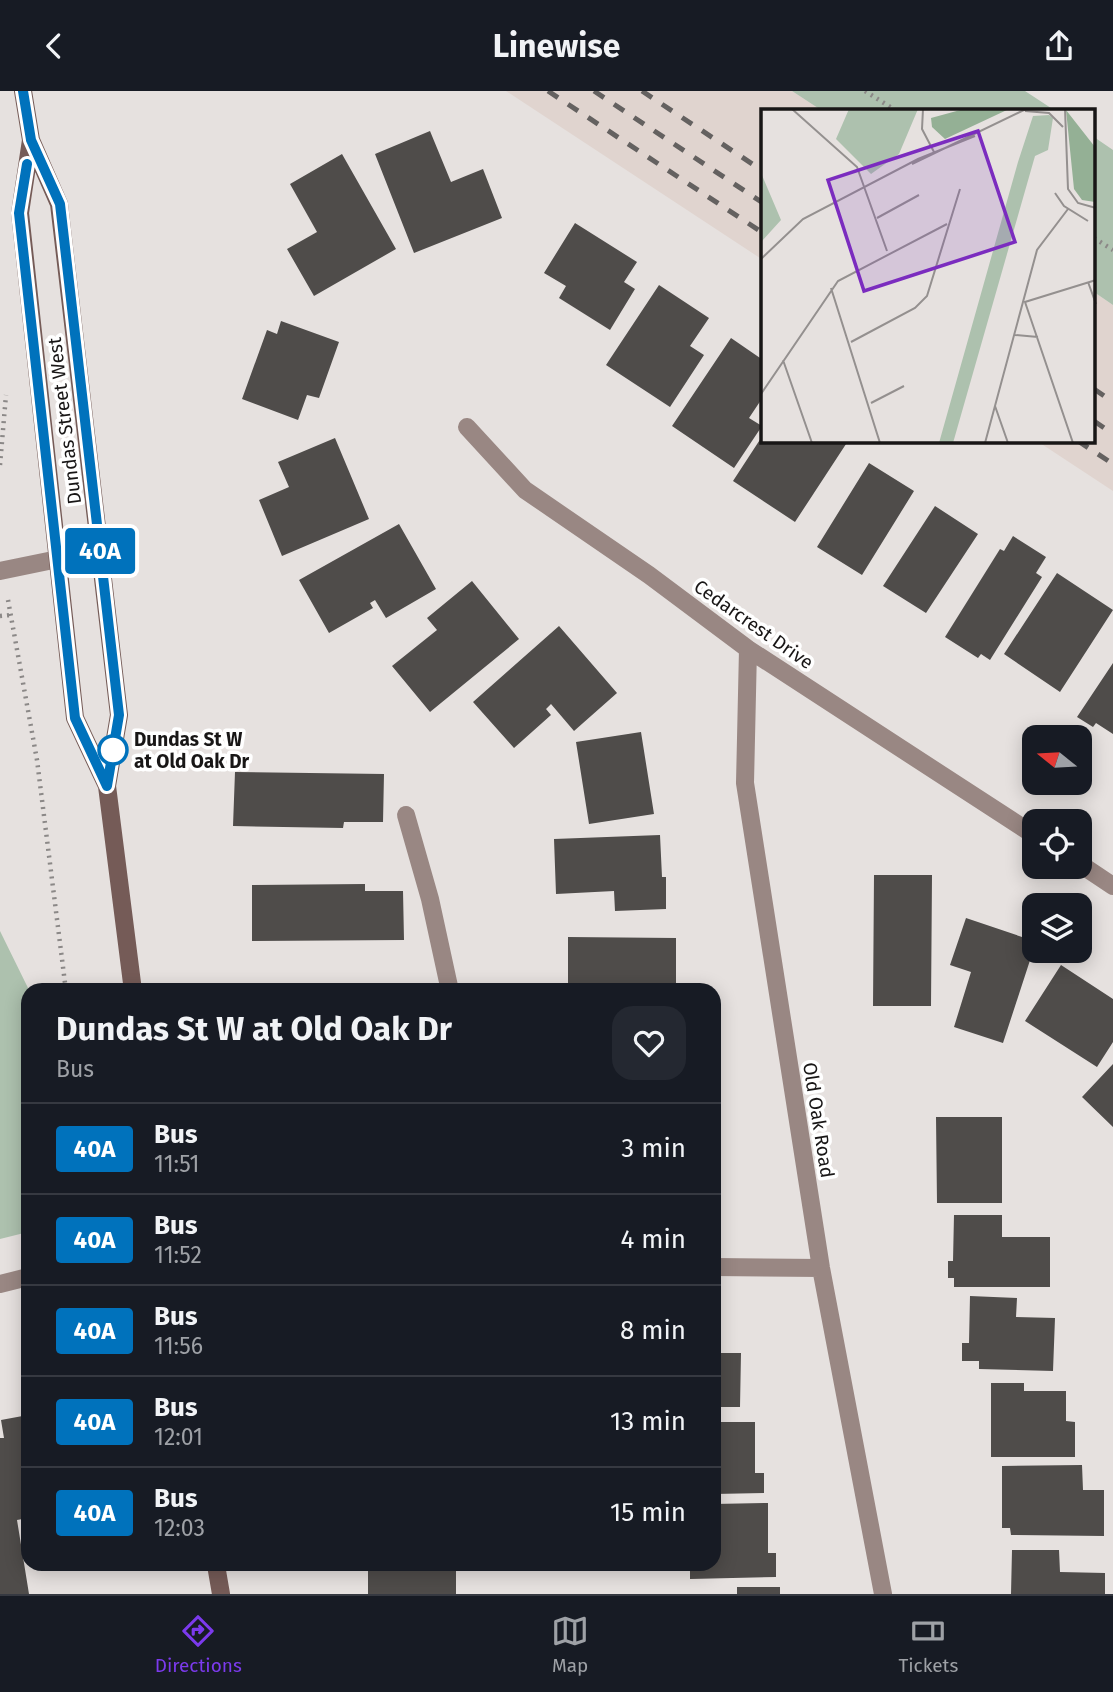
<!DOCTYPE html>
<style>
:root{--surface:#171b24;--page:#242831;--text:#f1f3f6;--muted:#9ea1a6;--line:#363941;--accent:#7c3aed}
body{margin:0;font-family:"Fira Sans",sans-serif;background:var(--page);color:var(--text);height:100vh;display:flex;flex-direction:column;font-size:26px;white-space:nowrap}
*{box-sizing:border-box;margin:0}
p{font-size:23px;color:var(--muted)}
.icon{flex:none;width:38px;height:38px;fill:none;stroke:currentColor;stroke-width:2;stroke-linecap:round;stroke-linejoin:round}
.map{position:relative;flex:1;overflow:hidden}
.details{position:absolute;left:21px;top:892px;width:700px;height:588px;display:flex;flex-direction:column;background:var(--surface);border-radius:21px;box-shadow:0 4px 18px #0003}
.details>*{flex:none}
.badge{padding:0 14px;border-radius:5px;font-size:24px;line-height:46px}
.needle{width:46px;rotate:288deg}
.buttons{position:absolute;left:1022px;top:634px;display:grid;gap:14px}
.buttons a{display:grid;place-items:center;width:70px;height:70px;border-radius:14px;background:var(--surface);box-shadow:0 4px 18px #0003;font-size:35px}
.map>.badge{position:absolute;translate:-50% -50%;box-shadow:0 0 0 4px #fff}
.round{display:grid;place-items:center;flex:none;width:74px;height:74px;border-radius:21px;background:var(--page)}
.headline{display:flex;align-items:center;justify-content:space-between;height:119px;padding:0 35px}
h1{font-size:33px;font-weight:700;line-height:52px}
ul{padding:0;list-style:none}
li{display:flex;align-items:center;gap:21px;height:91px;padding:0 35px;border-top:2px solid var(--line)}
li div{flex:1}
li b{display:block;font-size:26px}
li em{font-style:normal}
li .badge{min-width:77px;font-weight:700;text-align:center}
header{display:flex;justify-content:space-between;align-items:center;height:91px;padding:0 35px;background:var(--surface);font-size:32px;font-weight:700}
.dock{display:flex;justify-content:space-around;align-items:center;height:98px;border-top:2px solid var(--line);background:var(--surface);font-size:19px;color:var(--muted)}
.dock a{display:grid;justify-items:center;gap:4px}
.dock .selected{color:var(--accent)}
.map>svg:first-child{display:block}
</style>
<header><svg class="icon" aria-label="back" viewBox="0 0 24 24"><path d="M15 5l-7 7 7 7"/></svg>Linewise<svg class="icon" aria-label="share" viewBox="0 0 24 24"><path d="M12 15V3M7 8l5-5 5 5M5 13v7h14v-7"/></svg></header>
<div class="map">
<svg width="1113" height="1503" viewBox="0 0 1113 1503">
<rect width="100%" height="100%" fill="#e6e1df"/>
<!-- built -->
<path fill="#e0d4cf" d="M506 0H792L821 19H763V169Z
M1094 201 1113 214V400L1037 350H1094Z"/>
<!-- green -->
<path fill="#adc1ae" d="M792 0H1025L1054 19H821Z
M1094 46 1113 59V214L1094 201Z
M0 840 29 899 28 1141 0 1148Z"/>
<!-- building -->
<path fill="#4f4c4a" d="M430 40 451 91 483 78 502 127 414 162 375 63Z
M342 63 396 158 314 205 287 158 317 141 290 93Z
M575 132 637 171 624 191 635 198 610 239 559 207 566 195 544 182Z
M659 194 709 227 690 255 704 264 670 316 606 274Z
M281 230 339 251 319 307 307 304 298 329 242 308 267 239 277 243Z
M731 247 763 269V306L749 327 762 335 734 377 672 335Z
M763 344V350L774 353 777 350H848L795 431 733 390Z
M335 347 369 428 282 465 259 409 289 396 278 371Z
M869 372 914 400 862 484 817 456Z
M935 415 978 443 926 522 883 495Z
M399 433 436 498 386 527 375 509 370 512 373 517 329 542 299 489Z
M1013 445 1046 466 1036 482 1042 486 990 569 981 563 978 567 945 546 1000 458 1004 460Z
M1057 482 1113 519 1060 601 1004 563Z
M472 490 519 548 430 621 392 575 437 539 427 527Z
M559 535 617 602 574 640 551 613 546 618 551 624 514 657 473 611Z
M1113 572V643L1096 632 1093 636 1077 626Z
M641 641 654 723 589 733 576 651Z
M235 681 384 683 383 731H344L343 737 233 735Z
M660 744 662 786H666V818L615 820 614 800 556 803 554 748Z
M874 784H932L931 915H873Z
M365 793V800H403L404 849 252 850V794Z
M966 827 1034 850V857L1003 952 954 936 971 881 950 874Z
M568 846 676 847V900L568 898Z
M1061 874 1113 908V951L1097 976 1025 930Z
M1113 973V1036L1082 1006Z
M936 1026H1002V1112H937Z
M954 1124H1002V1146H1050V1196H954V1187H948V1170H953Z
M970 1205 1017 1207 1016 1226 1055 1227 1053 1280 979 1278V1270H962V1252H969Z
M714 1262H741L740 1316H714Z
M991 1292H1024V1300H1066V1330L1075 1331V1366H991Z
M28 1324V1427L17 1429 29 1503H0V1347H4L1 1329Z
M714 1331H755V1382H764V1402L714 1403Z
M1082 1374 1083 1399H1104V1445L1011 1444 1010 1437H1002V1375Z
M768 1412V1462H776V1486L690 1488V1474H714V1413Z
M1012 1459H1059L1060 1481 1105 1482V1503H1011Z
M368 1474H456V1503H368Z
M737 1496H780V1503H737Z"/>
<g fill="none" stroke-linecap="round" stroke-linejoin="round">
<!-- path -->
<path stroke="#8b8887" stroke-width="4.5" stroke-dasharray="2 5" stroke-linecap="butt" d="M865 0 895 19
M1094 147 1113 159
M0 374 6 304
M8 509 37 669 66 900
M0 525 11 524"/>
<!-- service -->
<path stroke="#998783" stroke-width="18" d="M406 724 430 808 450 900"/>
<!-- minor -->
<path stroke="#998783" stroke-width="18" d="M467 336 525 399 649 484 748 558 1034 744
M748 558 745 692 821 1177 883 1503
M1080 773 1113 795
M714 1176 821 1177
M0 1193 28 1186"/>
<!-- tertiary -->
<path stroke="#998783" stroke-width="18" d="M0 480 58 468"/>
<!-- secondary -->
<path stroke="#755b57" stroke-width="18" d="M23 0 31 49 59 113 119 624 107 695
M31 49 20 122 75 627 107 695 133 900
M216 1474 221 1503"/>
<!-- rail -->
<path stroke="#646160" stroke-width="5" stroke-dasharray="12 12" stroke-linecap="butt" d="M548 0 763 142
M594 0 763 112
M642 0 763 80
M1094 298 1113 311
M1094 330 1113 343
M1078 350 1113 373"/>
</g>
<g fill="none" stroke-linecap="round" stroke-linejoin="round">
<!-- line casing -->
<g stroke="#fff" stroke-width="16">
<path id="line" d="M23 0 31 49 60 113 119 624 107 695 75 627 19 122 27 73"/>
</g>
<!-- line -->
<use href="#line" stroke="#0072bc" stroke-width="10"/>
</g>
<!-- markers -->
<circle fill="#fff" stroke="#0072bc" stroke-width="3.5" cx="113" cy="659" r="14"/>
<g text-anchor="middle" stroke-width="7" stroke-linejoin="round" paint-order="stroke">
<!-- street labels -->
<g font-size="19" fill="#181616" stroke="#fff">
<text transform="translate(64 330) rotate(-97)" y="7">Dundas Street West</text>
<text transform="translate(754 533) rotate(35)" y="7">Cedarcrest Drive</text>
<text transform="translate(819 1029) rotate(81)" y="7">Old Oak Road</text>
</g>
<!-- stop labels -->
<g font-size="19" font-weight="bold" fill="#181616" stroke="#fff" text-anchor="start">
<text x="134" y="655">Dundas St W<tspan x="134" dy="22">at Old Oak Dr</tspan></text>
</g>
</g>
<!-- overview -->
<g transform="translate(761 18)">
<rect width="334" height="334" fill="#e6e1df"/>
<path d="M88 0H157L138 45 110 65 75 30ZM288 6 292 9 287 41 274 47 192 334H178L257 53 272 7ZM0 64 20 111 0 133Z" fill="#adc1ae"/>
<path d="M203 0H248L184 30 171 18 170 9ZM305 1 334 38V93L321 91 313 80Z" fill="#94b095"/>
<path fill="none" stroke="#94908f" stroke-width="2" d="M31 0 96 58 126 142M162 0 161 20 173 43M304 0 307 80 317 94 335 99M264 2 288 4 302 18M151 55 265 0M294 84 303 97 327 112M116 109 158 86M0 150 42 110 157 50 214 27M327 173 335 195M70 179 119 334M254 226 277 228M90 233 154 199 166 187 199 80M22 251 51 334M0 285 77 172 186 115M110 294 143 277M234 297 247 334M224 334 276 141 307 100M312 334 264 193 335 171"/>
<path fill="#7b2cbf" fill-opacity="0.15" stroke="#7b2cbf" stroke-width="3.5" d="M217 22 254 133 103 182 67 71Z"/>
<rect width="334" height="334" fill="none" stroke="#181616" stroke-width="3.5"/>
</g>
</svg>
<div class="buttons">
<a><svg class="needle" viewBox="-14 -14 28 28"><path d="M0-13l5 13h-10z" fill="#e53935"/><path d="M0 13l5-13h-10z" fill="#9ea1a6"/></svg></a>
<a><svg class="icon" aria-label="locate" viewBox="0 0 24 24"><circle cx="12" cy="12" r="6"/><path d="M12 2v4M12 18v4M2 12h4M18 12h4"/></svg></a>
<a><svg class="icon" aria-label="layers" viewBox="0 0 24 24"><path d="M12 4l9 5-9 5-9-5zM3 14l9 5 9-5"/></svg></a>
</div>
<b class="badge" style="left:100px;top:460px;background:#0072bc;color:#fff">40A</b>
<section class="details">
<div class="headline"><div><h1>Dundas St W at Old Oak Dr</h1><p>Bus</p></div><a class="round"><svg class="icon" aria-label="heart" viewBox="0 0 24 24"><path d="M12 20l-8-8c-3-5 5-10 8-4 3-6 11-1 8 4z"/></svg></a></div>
<ul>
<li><span class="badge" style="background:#0072bc;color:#fff">40A</span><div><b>Bus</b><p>11:51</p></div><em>3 min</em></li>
<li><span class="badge" style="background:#0072bc;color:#fff">40A</span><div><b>Bus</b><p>11:52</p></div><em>4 min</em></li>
<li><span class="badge" style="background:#0072bc;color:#fff">40A</span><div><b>Bus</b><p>11:56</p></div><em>8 min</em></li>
<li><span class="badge" style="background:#0072bc;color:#fff">40A</span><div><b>Bus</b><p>12:01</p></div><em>13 min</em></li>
<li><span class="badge" style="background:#0072bc;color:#fff">40A</span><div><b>Bus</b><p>12:03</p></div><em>15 min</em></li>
</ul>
</section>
</div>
<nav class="dock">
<a class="selected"><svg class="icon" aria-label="directions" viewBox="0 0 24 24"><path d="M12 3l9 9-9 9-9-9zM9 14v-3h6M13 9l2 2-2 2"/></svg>Directions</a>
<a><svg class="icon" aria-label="map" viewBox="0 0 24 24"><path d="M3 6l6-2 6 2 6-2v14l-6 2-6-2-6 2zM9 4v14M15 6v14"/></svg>Map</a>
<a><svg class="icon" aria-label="tickets" viewBox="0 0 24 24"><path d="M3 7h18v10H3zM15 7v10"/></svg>Tickets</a>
</nav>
